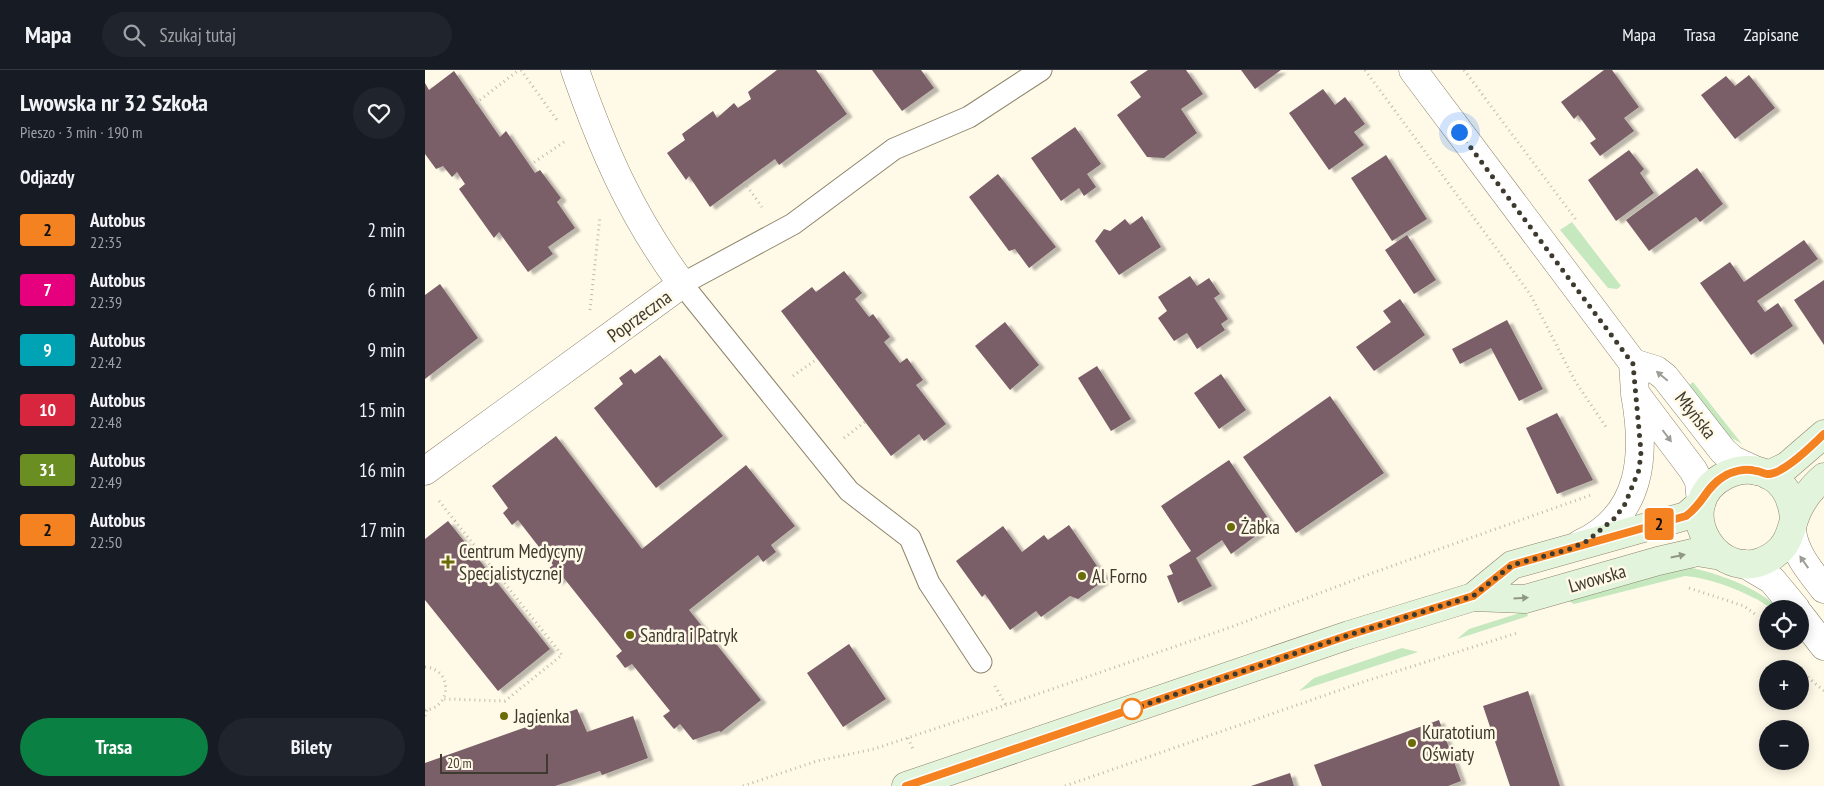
<!DOCTYPE html>
<html lang="pl">
<meta charset="utf-8">
<style>
:root{--surface:#171b24;--page:#20242c;--text:#f1f3f6;--muted:#9ea1a6;--line:#363941;--accent:#0b8043}
body{margin:0;font-family:"PT Sans Narrow",sans-serif;background:var(--page);color:var(--text);height:100vh;display:flex;flex-direction:column;font-size:19px;white-space:nowrap}
*{box-sizing:border-box;margin:0}
p{font-size:16px;color:var(--muted)}
.icon{flex:none;width:28px;height:28px;fill:none;stroke:currentColor;stroke-width:2;stroke-linecap:round;stroke-linejoin:round}
.map{position:relative;flex:1;overflow:hidden}
.panel{display:flex;flex-direction:column;background:var(--surface);width:425px}
.panel>*{flex:none}
.badge{padding:0 10px;border-radius:4px;font-size:18px;line-height:32px}
.controls{position:absolute;left:1334px;top:530px;display:grid;gap:10px}
.controls a{display:grid;place-items:center;width:50px;height:50px;border-radius:50%;background:var(--surface);box-shadow:0 2px 12px #0003;font-size:25px}
.scale{position:absolute;left:15px;bottom:12px;width:108px;box-sizing:border-box;padding-left:5px;border:2px solid #3e3a2e;border-top:0;font-size:14px;line-height:18px;white-space:nowrap;color:#3e3a2e;-webkit-text-stroke:4px #fff9e8;paint-order:stroke}
.you{position:absolute;width:25px;height:25px;margin:-12px;border:4px solid #fff;border-radius:50%;background:#1a73e8;box-shadow:0 0 0 8px #1a73e833}
.map>.badge{position:absolute;translate:-50% -50%;box-shadow:0 0 0 2px #fff}
h2{padding:0 20px;font-size:19px;line-height:45px}
.round{display:grid;place-items:center;flex:none;width:52px;height:52px;border-radius:26px;background:var(--page)}
.headline{display:flex;align-items:center;justify-content:space-between;height:85px;padding:0 20px}
h1{font-size:24px;font-weight:700;line-height:38px}
.cta{display:flex;gap:10px;margin-top:auto;padding:10px 20px}
.cta a{flex:1;height:58px;border-radius:30px;background:var(--accent);color:#fff;font-size:20px;font-weight:700;line-height:58px;text-align:center}
.cta a+a{background:var(--page);color:var(--text)}
ul{padding:0;list-style:none}
li{display:flex;align-items:center;gap:15px;height:60px;padding:0 20px}
li div{flex:1}
li b{display:block;font-size:19px}
li em{font-style:normal}
li .badge{min-width:55px;font-weight:700;text-align:center}
header{display:flex;align-items:center;gap:30px;box-sizing:border-box;height:70px;padding:0 25px;background:var(--surface);border-bottom:1px solid var(--line)}
header strong{font-size:24px}
nav{display:flex;gap:28px;margin-inline-start:auto;font-size:18px}
.search{width:350px;height:45px;background:var(--page);display:flex;align-items:center;gap:12px;box-sizing:border-box;padding:0 18px;border-radius:28px;color:var(--muted);font-size:19px}
main{display:flex;flex:1;min-height:0}
.map>svg:first-child{display:block}
</style>
<header>
<strong>Mapa</strong>
<div class="search"><svg class="icon" aria-label="search" viewBox="0 0 24 24"><circle cx="10" cy="10" r="6"/><path d="M15 15l6 6"/></svg>Szukaj tutaj</div>
<nav><a>Mapa</a><a>Trasa</a><a>Zapisane</a></nav>
</header>
<main>
<section class="panel">
<div class="headline"><div><h1>Lwowska nr 32 Szkoła</h1><p>Pieszo · 3 min · 190 m</p></div><a class="round"><svg class="icon" aria-label="heart" viewBox="0 0 24 24"><path d="M12 20l-8-8c-3-5 5-10 8-4 3-6 11-1 8 4z"/></svg></a></div>
<h2>Odjazdy</h2>
<ul>
<li><span class="badge" style="background:#f58220;color:#111">2</span><div><b>Autobus</b><p>22:35</p></div><em>2 min</em></li>
<li><span class="badge" style="background:#e6007e;color:#fff">7</span><div><b>Autobus</b><p>22:39</p></div><em>6 min</em></li>
<li><span class="badge" style="background:#00a3b4;color:#fff">9</span><div><b>Autobus</b><p>22:42</p></div><em>9 min</em></li>
<li><span class="badge" style="background:#d7263d;color:#fff">10</span><div><b>Autobus</b><p>22:48</p></div><em>15 min</em></li>
<li><span class="badge" style="background:#6b8e23;color:#fff">31</span><div><b>Autobus</b><p>22:49</p></div><em>16 min</em></li>
<li><span class="badge" style="background:#f58220;color:#111">2</span><div><b>Autobus</b><p>22:50</p></div><em>17 min</em></li>
</ul>
<div class="cta"><a>Trasa</a><a>Bilety</a></div>
</section>
<div class="map">
<svg width="1399" height="716" viewBox="0 0 1399 716">
<defs>
<filter id="shadow"><feDropShadow dx="5.5" dy="3" stdDeviation="1" flood-color="#0004"/></filter>
</defs>
<rect width="100%" height="100%" fill="#fff9e8"/>
<!-- green -->
<path fill="#c5e8bf" d="M1147 152 1196 216 1192 219 1183 218 1135 160Z
M1268 312 1317 374 1305 367 1263 316Z
M1263 497C1292 503 1333 517 1354 539 1342 539 1339 532 1329 528 1308 517 1283 508 1260 506L1149 534 1142 530 1247 499Z
M1101 541 1103 546 1032 569 1044 559Z
M977 578 993 582 874 621 889 608Z"/>
<!-- building -->
<path fill="#7a5e67" filter="url(#shadow)" d="M352 0H391L422 44 354 95 350 89 285 137 264 106 261 110 242 83 260 70 257 64 288 41 292 48 309 33 313 38 326 29 323 22Z
M447 0H496L509 18 477 41Z
M723 0H761L778 24 756 39 772 63 739 88 722 87 692 45 716 27 705 12Z
M816 0H856L830 19Z
M1179 0H1187L1214 37 1199 48 1209 61 1175 86 1165 73 1171 69 1153 45 1149 49 1136 32Z
M29 1 75 67 81 61 110 103 115 100 136 128 132 132 150 158 123 177 128 184 103 202 74 162 69 168 34 119 40 114 32 102 27 107 18 96 11 99 0 84V13L4 20Z
M1324 5 1350 38 1310 69 1276 25 1301 6 1310 16Z
M898 19 910 35 920 27 940 54 929 62 939 75 904 100 864 43Z
M650 57 676 94 662 104 671 117 659 126 654 118 636 131 606 88Z
M1204 80 1219 99 1215 103 1229 123 1191 151 1163 110Z
M961 85 1002 149 967 171 926 108Z
M1272 98 1298 134 1275 152 1271 147 1224 181 1201 150Z
M573 104 631 177 604 198 590 179 584 181 544 127Z
M717 146 736 177 694 205 670 171 679 159 685 161 700 149 705 155Z
M982 165 1011 210 989 224 960 180Z
M1379 170 1393 189 1332 231 1340 242 1353 233 1368 256 1326 285 1275 213 1305 192 1319 212Z
M419 201 437 223 430 229 444 247 448 244 465 267 459 272 475 293 482 288 498 310 491 315 521 354 499 371 494 364 466 386 356 241 387 217 391 222Z
M765 206 772 216 784 208 795 224 789 228 803 249 796 254 800 260 772 279 762 263 749 271 733 248 742 241 733 227Z
M1399 210V275L1369 230Z
M15 214 53 268 0 309V225Z
M975 229 1000 265 949 301 931 277 966 252 958 241Z
M1082 250 1118 319 1094 331 1066 278 1035 294 1027 279Z
M580 252 614 295 585 320 550 276Z
M235 285 298 366 231 418 169 338 198 314 194 308 206 299 210 304Z
M672 296 706 349 686 361 653 308Z
M796 304 821 340 794 359 769 323Z
M905 326 959 403 871 463 818 387Z
M1132 343 1168 410 1132 424 1101 358Z
M131 366 217 479 321 395 370 456 346 475 351 482 338 492 333 485 264 540 336 630 296 662 294 661 268 670 255 654 249 659 238 646 245 641 207 594 200 598 191 586 197 581 138 507 132 512 122 500 128 495 93 450 87 455 78 443 83 438 67 416Z
M804 390 847 454 806 484 797 470 771 488 787 516 753 533 742 506 748 504 744 495 766 481 736 436Z
M23 451 125 579 73 621 0 530V469Z
M644 455 681 509 653 529 645 526 616 547 611 541 585 560 560 524 557 527 531 491 578 456 597 482 619 465 623 470Z
M424 574 461 629 418 657 382 603Z
M1103 621 1135 716H1085L1058 636Z
M152 639 162 662 208 646 223 688 177 705 175 701 130 716H0V693Z
M1014 650 1036 711 1023 716H897L889 695Z
M865 703 869 716H826Z"/>
<g fill="none" stroke-linecap="round" stroke-linejoin="round">
<!-- service casing -->
<g stroke="#8d846a" stroke-width="23">
<path id="service" d="M556 592 504 513 485 468 424 421 257 214 368 154 469 79 544 47 616 0"/>
</g>
<!-- minor casing -->
<g stroke="#8d846a" stroke-width="29">
<path id="minor" d="M0 401 257 214C206 145 178 80 150 0
M1367 461C1370 484 1385 501 1399 519
M1320 494 1347 510 1371 539
M1375 545 1399 576"/>
</g>
<!-- tertiary casing -->
<g stroke="#8d846a" stroke-width="29">
<path id="tertiary" d="M988 0 1208 293 1210 323 1268 400 1274 411 1276 433
M1208 293 1231 300 1240 307 1298 381 1308 390 1332 401
M1155 474C1218 445 1221 384 1210 324"/>
</g>
<!-- secondary casing -->
<g stroke="#8d846a" stroke-width="29">
<path id="secondary" d="M1343 405 1362 396 1399 364
M1369 450C1368 431 1361 413 1342 404 1329 398 1314 399 1301 405 1241 435 1295 523 1349 485 1362 476 1365 464 1369 450 1374 434 1386 418 1399 407
M1048 527 1087 495 1261 446 1276 433
M481 716 924 565 1048 527 1100 529 1233 491 1272 482 1296 486"/>
</g>
<!-- path -->
<path stroke="#c0baab" stroke-width="3" stroke-dasharray="1 4" stroke-linecap="butt" d="M96 0 132 50
M940 0 1105 224 1150 311 1181 357
M1039 0 1152 151
M51 33 94 0
M105 95 142 70
M319 112 337 137
M165 240 175 147
M368 306 392 289
M419 368 440 352
M14 431 137 585 80 631 19 629
M1264 518 1319 536 1330 544
M0 597C28 599 27 638 0 640
M1379 604 1399 621
M570 616 581 635
M0 646 2 640
M483 668 488 679
M318 716 392 691 449 679 581 635 809 556 950 502 1166 425
M640 716 938 612 1092 563"/>
<!-- service -->
<use href="#service" stroke="#fff" stroke-width="21"/>
<!-- minor -->
<use href="#minor" stroke="#fff" stroke-width="28"/>
<!-- tertiary -->
<use href="#tertiary" stroke="#fff" stroke-width="28"/>
<!-- secondary -->
<use href="#secondary" stroke="#e2f4dc" stroke-width="28"/>
</g>
<!-- one-way arrows -->
<defs><path id="oneway-solid" d="M-6-.8H1V-3.2L6.5 0L1 3.2V.8H-6Z" transform="scale(1.25)"/></defs>
<g fill="#9e9c96">
<use href="#oneway-solid" transform="translate(1237 306) rotate(-140)"/>
<use href="#oneway-solid" transform="translate(1242 366) rotate(53)"/>
<use href="#oneway-solid" transform="translate(1379 492) rotate(-125)"/>
</g>
<g fill="#909785">
<use href="#oneway-solid" transform="translate(1253 486) rotate(-12)"/>
<use href="#oneway-solid" transform="translate(1096 528) rotate(-3)"/>
</g>
<g fill="none" stroke-linecap="round" stroke-linejoin="round">
<!-- line casing -->
<g stroke="#fff" stroke-width="11">
<path id="line" d="M481 716 924 565 1048 526 1087 495 1261 446C1278 434 1281 417 1298 407 1307 401 1320 398 1331 401 1335 401 1339 404 1342 404 1358 405 1387 375 1399 364"/>
</g>
<!-- line -->
<use href="#line" stroke="#f58220" stroke-width="8"/>
<!-- walk -->
<path stroke="#3e3a2e" stroke-width="5" stroke-dasharray="0 9" d="M707 639 699 642 924 565 1048 526 1087 495 1145 479 1162 471 1190 448 1200 434 1214 400 1216 382 1208 294 1034 62"/>
</g>
<!-- markers -->
<g fill="#6c6b09" stroke="#fff9e8" stroke-width="2">
<circle cx="806" cy="457" r="5"/>
<path d="M20.5 484.5h5v5h5v5h-5v5h-5v-5h-5v-5h5z"/>
<circle cx="657" cy="506" r="5"/>
<circle cx="205" cy="565" r="5"/>
<circle cx="79" cy="646" r="5"/>
<circle cx="987" cy="673" r="5"/>
</g>
<circle fill="#fff" stroke="#f58220" stroke-width="2.5" cx="707" cy="639" r="10"/>
<g text-anchor="middle" stroke-width="5" stroke-linejoin="round" paint-order="stroke">
<!-- street labels -->
<g font-size="19" fill="#3e3a2e" stroke="#fff9e8">
<text transform="translate(214 246) rotate(-36)" y="7">Poprzeczna</text>
<text transform="translate(1271 345) rotate(52)" y="7">Młyńska</text>
<text transform="translate(1172 508) rotate(-16)" y="7">Lwowska</text>
</g>
<!-- poi labels -->
<g font-size="19" fill="#3e3a2e" stroke="#fff9e8" text-anchor="start">
<text x="816" y="464">Żabka</text>
<text x="34" y="488">Centrum Medycyny<tspan x="34" dy="22">Specjalistycznej</tspan></text>
<text x="667" y="513">Al Forno</text>
<text x="215" y="572">Sandra i Patryk</text>
<text x="89" y="653">Jagienka</text>
<text x="997" y="669">Kuratotium<tspan x="997" dy="22">Oświaty</tspan></text>
</g>
</g>
</svg>
<div class="controls">
<a><svg class="icon" aria-label="locate" viewBox="0 0 24 24"><circle cx="12" cy="12" r="6"/><path d="M12 2v4M12 18v4M2 12h4M18 12h4"/></svg></a>
<a>+</a>
<a>−</a>
</div>
<div class="scale">20 m</div>
<div class="you" style="left:1034px;top:62px"></div>
<b class="badge" style="left:1234px;top:454px;background:#f58220;color:#111">2</b>
</div>
</main>
